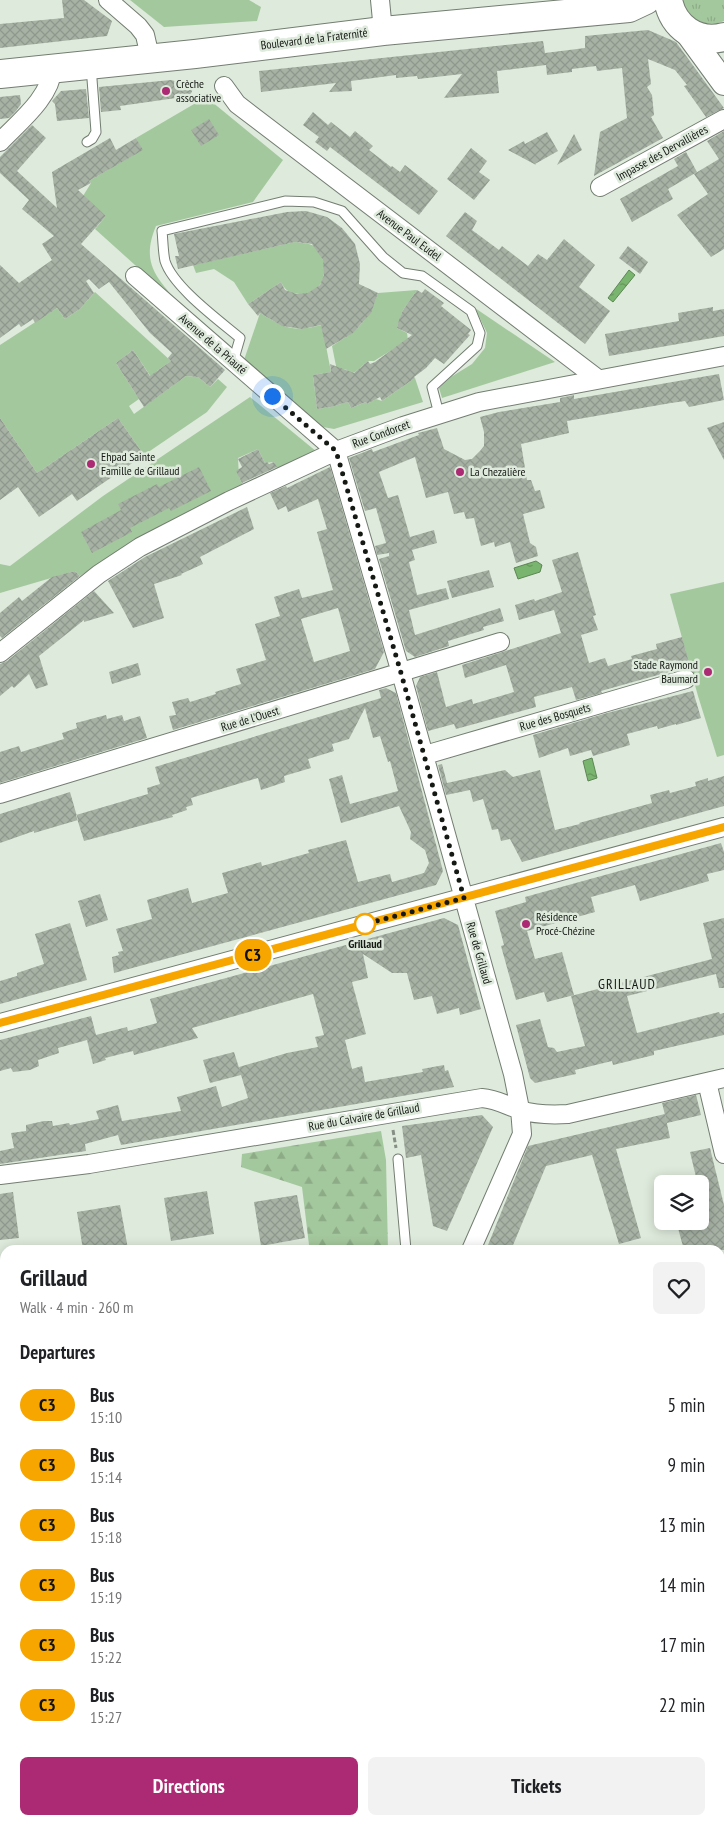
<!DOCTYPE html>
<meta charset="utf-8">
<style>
:root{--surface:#fff;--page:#f2f2f2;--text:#202124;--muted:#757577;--accent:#ac2973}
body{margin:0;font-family:"PT Sans Narrow",sans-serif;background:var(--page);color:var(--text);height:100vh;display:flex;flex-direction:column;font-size:19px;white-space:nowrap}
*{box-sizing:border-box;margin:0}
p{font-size:16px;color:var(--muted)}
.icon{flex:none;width:28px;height:28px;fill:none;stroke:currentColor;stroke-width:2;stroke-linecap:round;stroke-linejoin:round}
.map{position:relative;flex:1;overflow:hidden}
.panel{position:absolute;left:0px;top:1245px;width:725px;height:580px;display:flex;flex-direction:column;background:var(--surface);border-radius:15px 15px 0 0;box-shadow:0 2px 12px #0003}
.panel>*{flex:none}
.badge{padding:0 10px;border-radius:16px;font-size:18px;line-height:32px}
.buttons{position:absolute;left:654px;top:1175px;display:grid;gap:10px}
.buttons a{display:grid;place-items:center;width:55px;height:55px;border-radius:8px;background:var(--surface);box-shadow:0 2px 12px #0003;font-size:25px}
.you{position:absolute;width:25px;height:25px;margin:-12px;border:4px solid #fff;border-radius:50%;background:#1a73e8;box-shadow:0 0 0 8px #1a73e833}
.map>.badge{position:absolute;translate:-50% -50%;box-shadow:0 0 0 2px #fff}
h2{padding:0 20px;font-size:19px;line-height:45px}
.round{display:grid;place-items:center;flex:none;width:52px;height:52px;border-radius:8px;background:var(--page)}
.overview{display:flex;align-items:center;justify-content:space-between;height:85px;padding:0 20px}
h1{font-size:24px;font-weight:800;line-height:38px}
.cta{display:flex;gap:10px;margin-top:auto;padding:10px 20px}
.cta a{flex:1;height:58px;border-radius:8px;background:var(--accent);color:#fff;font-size:20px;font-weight:800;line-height:58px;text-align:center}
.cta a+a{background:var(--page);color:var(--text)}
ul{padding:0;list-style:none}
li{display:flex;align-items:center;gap:15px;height:60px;padding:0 20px}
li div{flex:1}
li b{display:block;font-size:19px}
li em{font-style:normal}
li .badge{min-width:55px;font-weight:700;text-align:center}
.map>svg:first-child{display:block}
</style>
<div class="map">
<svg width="724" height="1825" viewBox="0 0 724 1825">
<defs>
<pattern id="grass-tufts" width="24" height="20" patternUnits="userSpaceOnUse" patternTransform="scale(1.25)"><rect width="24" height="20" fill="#a4c89d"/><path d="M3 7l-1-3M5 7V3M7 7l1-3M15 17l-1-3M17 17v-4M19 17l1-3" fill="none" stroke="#8cab86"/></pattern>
<pattern id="forest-firs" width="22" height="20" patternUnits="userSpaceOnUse" patternTransform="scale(1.25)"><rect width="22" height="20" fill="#a4c89d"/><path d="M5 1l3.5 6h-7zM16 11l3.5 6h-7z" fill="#8cab86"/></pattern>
<pattern id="park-crowns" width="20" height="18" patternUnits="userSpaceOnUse" patternTransform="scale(1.25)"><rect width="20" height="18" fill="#a4c89d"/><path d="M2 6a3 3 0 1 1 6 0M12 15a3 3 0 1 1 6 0" fill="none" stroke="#8cab86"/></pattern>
<pattern id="water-ripples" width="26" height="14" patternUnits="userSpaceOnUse" patternTransform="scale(1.25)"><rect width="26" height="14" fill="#7ab56f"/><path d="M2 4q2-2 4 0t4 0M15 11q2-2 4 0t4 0" fill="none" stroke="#63925a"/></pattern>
<pattern id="building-cross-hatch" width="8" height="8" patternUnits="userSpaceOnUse" patternTransform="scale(1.25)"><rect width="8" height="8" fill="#a7b2a5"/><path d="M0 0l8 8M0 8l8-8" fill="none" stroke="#8f988d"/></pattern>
</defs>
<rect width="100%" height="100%" fill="#deeadc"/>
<!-- grass -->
<path fill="url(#grass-tufts)" d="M682 0H724V21C705 29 688 18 682 0Z"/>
<!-- forest -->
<path fill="url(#forest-firs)" d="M381 1131 386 1160 388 1250H292L309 1245 302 1187 241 1167 242 1154Z
M5 1270V1410L1 1409 2 1406 0 1405V1271Z"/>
<!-- park -->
<path fill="url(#park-crowns)" d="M724 1799V1825H684L685 1820H720V1800Z"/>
<!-- garden -->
<path fill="#a4c89d" d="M130 0H249L261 7 257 21 164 27Z
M206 97 283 160 253 202 156 226C139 266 160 281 185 310L95 229 106 216 83 196 91 183 89 181 142 150 136 138Z
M295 242C301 243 309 243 314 246 325 254 328 275 319 286 316 290 311 292 306 294 293 294 287 294 281 282L248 304 234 282 214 269 196 273 193 265Z
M417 290 403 310 397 328 407 333 408 340 374 361H368L355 372 348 375 347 370 343 369 337 371 332 346C358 330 367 323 378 293Z
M95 292 171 361 157 371 153 380 133 350 116 363 139 399 129 406 134 414 186 376 198 377 210 387 218 379 227 387 207 412 144 455 118 418 37 473 0 418V345L57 308 65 319 80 309Z
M475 308 555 362 442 398 439 388 451 377 472 364 485 348 487 333Z
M260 313C287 329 291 332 322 325L331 372 313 375 317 409 331 407 348 402 351 408 366 402 367 404 376 399 382 401 415 378 423 402 334 429 323 427 244 360Z
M250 397 317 452 278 470 274 462 265 463 258 449 238 458 239 477 244 487 137 539 80 576 75 571 0 593V564L10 566 103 496Z
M724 582V755L717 757 698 696 670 594Z"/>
<!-- water -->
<path fill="url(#water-ripples)" stroke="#5c8654" d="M629 270 635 275 613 302 608 298Z
M536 561 542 565 540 572 518 579 514 568Z
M592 758 597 778 588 781 583 761Z"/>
<!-- building -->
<path fill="url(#building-cross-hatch)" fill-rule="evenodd" d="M62 0H84L112 21 107 36 0 48V24L64 18Z
M648 30 676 42 724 108 706 117 684 86 687 85 675 70 648 59 651 84 647 87 652 95 654 115 651 117 663 138 594 176 600 132 627 118 622 68 597 71 596 66 572 69V72L547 75 546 65 497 71 499 93 444 98 462 74 418 79 417 76 396 78V75L351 81 352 91 329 92 336 83 261 92 259 71 543 41 545 53 585 48V36Z
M171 80 194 86 190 96 120 106 121 110 101 112 99 87Z
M86 89 89 118 57 121 55 104 52 101 61 91Z
M20 95 21 104 16 111 9 118 0 119V97Z
M313 112 328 125 331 122 350 137 355 131 373 146 369 150 391 167 392 166 400 172 405 165 438 191 419 215 330 147 327 151 315 142 319 137 303 125Z
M209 119 219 135 201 146 191 130Z
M32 125 46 138 17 171 57 208 52 172 110 138 116 150 136 138 143 150 89 181 91 183 78 190 106 216 81 244 225 370 210 387 198 377 186 376 144 407 116 363 133 350 150 376 171 361 168 358 172 353 150 333 109 282 99 289 89 279 86 281 94 293 80 309 65 319 57 308 35 323 33 319 21 327 19 324 0 338V265L19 283 52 260 42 244 54 236 22 209 29 200 0 173V157Z
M724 131V249L711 257 677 215 708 194 694 174 719 159 707 141Z
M547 132 558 151 535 164 536 165 508 150 524 141 525 144Z
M574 134 582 150 557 165Z
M471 148 487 161 479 172 490 180 474 200 447 179Z
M686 152 697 172 668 189 673 199 632 222 620 199 678 166 674 159Z
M306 211 327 217 342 228 355 244 360 264 359 284 378 293 371 313 353 333 326 349 321 325 302 329 282 326 260 313 258 316 248 304 281 282 285 290 297 294 308 293 320 285 324 275 323 260 312 244 295 242 178 269 175 256H179L174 234 287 212Z
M465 212 477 221 472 230 499 250 502 246 528 266 538 254 547 260 564 239 595 265 579 287 610 311 585 344 446 236Z
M628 246 648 262 640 274 619 258Z
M425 289 444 303 441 306 471 330 468 334 470 335 444 364 435 358 426 368 414 377 415 378 382 401 380 397 367 404 366 402 351 408 348 402 331 407 317 409 313 375 331 372 330 364 354 373 368 361 370 364 375 362 412 335 397 328 399 320 403 310 417 290 422 293Z
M713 307V311L724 309V336L609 356 605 334 679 321 678 313Z
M719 374 724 400 689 407 685 401 671 403 567 421 569 433 521 444 527 480H531L535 491 540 490 545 508 523 514 530 543 536 547 538 556 516 563 510 542 495 547 494 542 481 546 474 518 466 519 464 512 454 514 448 492 426 498 415 457 379 472 388 498 398 495 410 537 434 530 437 543 412 550 415 560 409 562 417 595 446 588 449 599 409 610 415 635 500 608 504 621 483 627 484 630 448 641 449 646 415 657 406 651 379 559 389 556V553L377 555 375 546 386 543 376 508 365 511 349 458 372 449 373 452 419 435 418 433 437 428 444 449 465 460 472 459 480 451 484 446V432L480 417 499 412 560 402V398L574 395V399Z
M0 418 37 473 118 418 144 455 77 501 72 494 39 517 18 487 0 500Z
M724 422V460L707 428Z
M258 449 265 463 267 462 269 464 274 462 277 467 242 483 236 471 242 467 238 459Z
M199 467 211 491 171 511 169 508 130 528 132 532 92 553 81 532 121 510 118 504 157 484 159 487Z
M330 467 384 652 375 669 173 730 169 716 176 715 172 702 188 698 190 702 216 694 215 692 241 684 236 669 266 660 255 624 280 616 274 597 299 589 302 598 333 590 317 532 327 529 318 499 288 512 286 506 278 510 270 493 286 486 287 488ZM338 608 350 651 314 662 301 619Z
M247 507 254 529 200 557 203 564 181 574 182 575 154 584 164 618 133 628 108 581 145 557Z
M578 552 596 615 593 616 598 630 581 635 589 663 605 658 608 666 632 659 631 656 657 649 656 644 682 637 690 666 601 691 602 693 576 700 572 687 534 697 536 707 456 729 454 724 428 731 416 686 420 677 437 672 446 707 472 699 473 704 514 692 506 665 465 678 462 665 561 633 554 610 519 620 515 605 534 599 535 601 562 592 552 560Z
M489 570 494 587 452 598 447 581Z
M75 571 80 576 2 638 0 636V613L19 597 22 601 52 577Z
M94 591 114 613 84 622V620L39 656 48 685 36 689 29 674 14 688 12 686 0 696V664L7 661Z
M138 663 141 675 112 684 109 672Z
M386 688 396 693 443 871 436 885 114 973 112 957 119 955 118 952 123 951 116 929 152 919 147 900 188 888 192 903 228 893 222 873 261 862 262 866 309 853 308 850 346 840 358 882 390 874 392 882 424 873 429 863 425 850 410 839 411 832 399 806 341 823 329 779 342 775 350 804 398 791 390 761 388 762 380 736 373 738 365 708 349 739 332 744 334 751 308 759 311 768 284 776 285 782 261 790 258 778 191 798 193 805 186 807 187 810 172 815 173 817 84 841 76 815 148 794 147 788 160 784 155 767 381 698 379 690Z
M693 691 701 718 676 725V724L658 729 657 726 627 734 630 745 593 756 591 750 570 756 568 748 539 758 533 735 607 713Z
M106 715 107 719 122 715 124 721 140 716 147 738 0 783V752L19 746 21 752 64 739 62 733 77 728 76 723Z
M442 764 447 783 505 770 513 777 540 770 555 830 580 824 579 823 652 803 650 795 669 790 670 793 696 786 695 782 708 778V781L724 776V806L522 862 510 839 501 841 498 829 492 830 483 799 473 802 470 790 446 795 438 765Z
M70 792 78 820 34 833V831L0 843V814Z
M721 843 724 852V870L707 874 709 881 640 901 635 885 591 897 595 912 527 931 535 959 562 952 574 995 547 1002 544 992 516 1000 501 946 504 945 495 911 526 902 525 897Z
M100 894 108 920 86 927 78 901Z
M444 918 458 925 481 1009 460 1015 459 1008 437 1014 432 996 414 1000 407 973H392L363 954 368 978 352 982 366 1034 345 1040 352 1069 362 1066 365 1082 423 1072 422 1069 444 1065 445 1071 448 1070 454 1087 121 1145 118 1135 85 1144 86 1151 0 1164V1151L14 1148 11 1133 26 1131V1125L44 1121H52L53 1126 69 1123 70 1125 99 1119 96 1111 118 1105 122 1121 181 1111 177 1097 216 1086 222 1107 248 1098 241 1075 210 1083 203 1060 234 1052 240 1071 239 1067 287 1053 318 1047 315 1037 324 1035 313 994 192 1028 198 1038 134 1055 133 1051 105 1058 106 1060 93 1064 87 1040 58 1048 59 1053 38 1060 39 1066 30 1070 13 1072 11 1068 0 1071V1040L91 1016 96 1035 127 1027 128 1031 157 1023 150 999Z
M724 918V988H719L716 974 627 996 637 1033 719 1012 720 1014 724 1013V1035L654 1051V1055L613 1065 612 1061 575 1070 576 1074 535 1083 530 1078 516 1025 540 1019 548 1047 554 1048 557 1052 585 1046 571 996 712 959 703 923Z
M70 923 87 980 0 1004V981L17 976V973L44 964 35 934Z
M696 1095 701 1115 667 1123 662 1103Z
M665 1114 670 1138 616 1149 641 1238 619 1244 592 1155 546 1166 511 1250H486L528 1146Z
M482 1115 493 1127 447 1231 433 1226 421 1155 406 1158 402 1126Z
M710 1148 724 1205V1250H684L676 1221H705L700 1199V1176L696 1177 690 1152Z
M207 1191 214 1234 171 1241 164 1198Z
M13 1192 19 1238 0 1240V1194Z
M297 1195 305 1238 261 1246 254 1202Z
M120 1205 128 1249 83 1250 77 1212Z"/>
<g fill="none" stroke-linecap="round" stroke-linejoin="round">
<!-- service casing -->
<g stroke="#737d71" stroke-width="11">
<path id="service" d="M87 142 92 139 96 132 91 66
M233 362 240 338C220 321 173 287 165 261 163 252 163 240 162 231L285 201 314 202 342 211 383 257 403 273 422 276 471 311 480 333 477 346 432 387 439 414
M398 1159 406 1250"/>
</g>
<!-- minor casing -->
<g stroke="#737d71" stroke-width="20">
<path id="minor" d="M108 0 138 26 145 35 150 57
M380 0 383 31
M224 86 237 104 598 379
M0 142C20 121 50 98 53 68
M600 187 724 119
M135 276 336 451 401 673 513 1074 520 1109 522 1134 471 1250
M0 653 99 574 140 547 229 501 336 451 403 426 479 402 724 356
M425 755 686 679
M0 794 500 642
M0 1023 724 827
M707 1082 724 1154
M0 1175 89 1164 482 1098C496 1099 506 1105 520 1110 536 1115 551 1115 568 1114L724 1078
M720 1389 724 1386
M0 1588H5
M720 1656 724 1657
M305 1825 306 1820
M325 1825 356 1820
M599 1825 600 1820"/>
</g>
<!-- secondary casing -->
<g stroke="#737d71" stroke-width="26">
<path id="secondary" d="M686 31 724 83"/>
</g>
<!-- primary casing -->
<g stroke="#737d71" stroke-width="30">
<path id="primary" d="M668 0C673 27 697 44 724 37
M0 74 195 54 383 31 629 8 646 0"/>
</g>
<!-- path -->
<path stroke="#868f84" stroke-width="3" stroke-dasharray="5 2.5" stroke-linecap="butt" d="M393 1130 396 1148"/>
<!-- service -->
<use href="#service" stroke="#fff" stroke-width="9"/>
<!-- minor -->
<use href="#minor" stroke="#fff" stroke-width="18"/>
<!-- secondary -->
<use href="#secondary" stroke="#fff" stroke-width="24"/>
<!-- primary -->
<use href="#primary" stroke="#fff" stroke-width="28"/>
</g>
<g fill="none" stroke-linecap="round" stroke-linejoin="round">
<!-- line casing -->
<g stroke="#fff" stroke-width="11">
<path id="line" d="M0 1023 724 827"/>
</g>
<!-- line -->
<use href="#line" stroke="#f7a600" stroke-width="8"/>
<!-- walk -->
<path stroke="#151914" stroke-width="5" stroke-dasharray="0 9" d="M272 396 336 451 401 673 464 898 365 924"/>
</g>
<!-- markers -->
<g fill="#ac2973" stroke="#deeadc" stroke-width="2">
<circle cx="166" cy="91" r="5"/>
<circle cx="91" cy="464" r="5"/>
<circle cx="460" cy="472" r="5"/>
<circle cx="708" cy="672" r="5"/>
<circle cx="526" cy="924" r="5"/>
</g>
<circle fill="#fff" stroke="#f7a600" stroke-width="2.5" cx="365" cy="924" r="10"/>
<g text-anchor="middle" stroke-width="5" stroke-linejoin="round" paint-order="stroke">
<!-- street labels -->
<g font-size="12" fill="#151914" stroke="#deeadc">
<text transform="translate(314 39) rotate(-7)" y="4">Boulevard de la Fraternité</text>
<text transform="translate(662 153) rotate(-29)" y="4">Impasse des Dervallières</text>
<text transform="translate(409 235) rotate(37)" y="4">Avenue Paul Eudel</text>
<text transform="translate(213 344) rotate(41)" y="4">Avenue de la Priauté</text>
<text transform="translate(381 434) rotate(-20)" y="4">Rue Condorcet</text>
<text transform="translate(555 717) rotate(-16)" y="4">Rue des Bosquets</text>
<text transform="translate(250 719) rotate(-17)" y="4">Rue de l'Ouest</text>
<text transform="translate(479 953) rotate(74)" y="4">Rue de Grillaud</text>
<text transform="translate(364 1117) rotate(-10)" y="4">Rue du Calvaire de Grillaud</text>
</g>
<!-- poi labels -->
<g font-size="12" fill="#151914" stroke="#deeadc" text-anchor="start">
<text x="176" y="88">Crèche<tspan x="176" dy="14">associative</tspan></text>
<text x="101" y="461">Ehpad Sainte<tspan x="101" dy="14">Famille de Grillaud</tspan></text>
<text x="470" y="476">La Chezalière</text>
<text x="698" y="669" text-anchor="end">Stade Raymond<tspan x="698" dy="14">Baumard</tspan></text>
<text x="536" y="921">Résidence<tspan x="536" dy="14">Procé-Chézine</tspan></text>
</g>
<!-- stop labels -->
<g font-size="12" font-weight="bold" fill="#151914" stroke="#deeadc">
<text x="365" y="948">Grillaud</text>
</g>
<!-- neighbourhood labels -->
<g font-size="14" letter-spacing="1" fill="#151914" stroke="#deeadc">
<text x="627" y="989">GRILLAUD</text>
</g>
</g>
</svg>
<div class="buttons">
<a><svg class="icon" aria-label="layers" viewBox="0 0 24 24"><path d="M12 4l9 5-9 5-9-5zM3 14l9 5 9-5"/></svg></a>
</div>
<div class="you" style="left:272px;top:396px"></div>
<b class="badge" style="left:253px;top:955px;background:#f7a600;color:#111">C3</b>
<section class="panel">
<div class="overview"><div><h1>Grillaud</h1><p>Walk · 4 min · 260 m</p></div><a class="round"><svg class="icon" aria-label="heart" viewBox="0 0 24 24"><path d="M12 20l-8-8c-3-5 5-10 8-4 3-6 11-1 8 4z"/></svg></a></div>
<h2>Departures</h2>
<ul>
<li><span class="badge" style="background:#f7a600;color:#111">C3</span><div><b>Bus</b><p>15:10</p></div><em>5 min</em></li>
<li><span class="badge" style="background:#f7a600;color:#111">C3</span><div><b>Bus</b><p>15:14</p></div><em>9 min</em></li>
<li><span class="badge" style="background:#f7a600;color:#111">C3</span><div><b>Bus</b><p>15:18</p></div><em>13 min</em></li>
<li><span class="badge" style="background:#f7a600;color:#111">C3</span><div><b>Bus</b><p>15:19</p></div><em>14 min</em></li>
<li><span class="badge" style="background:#f7a600;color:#111">C3</span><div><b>Bus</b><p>15:22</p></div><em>17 min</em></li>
<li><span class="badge" style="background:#f7a600;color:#111">C3</span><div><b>Bus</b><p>15:27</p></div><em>22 min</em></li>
</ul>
<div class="cta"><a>Directions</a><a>Tickets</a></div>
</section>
</div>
